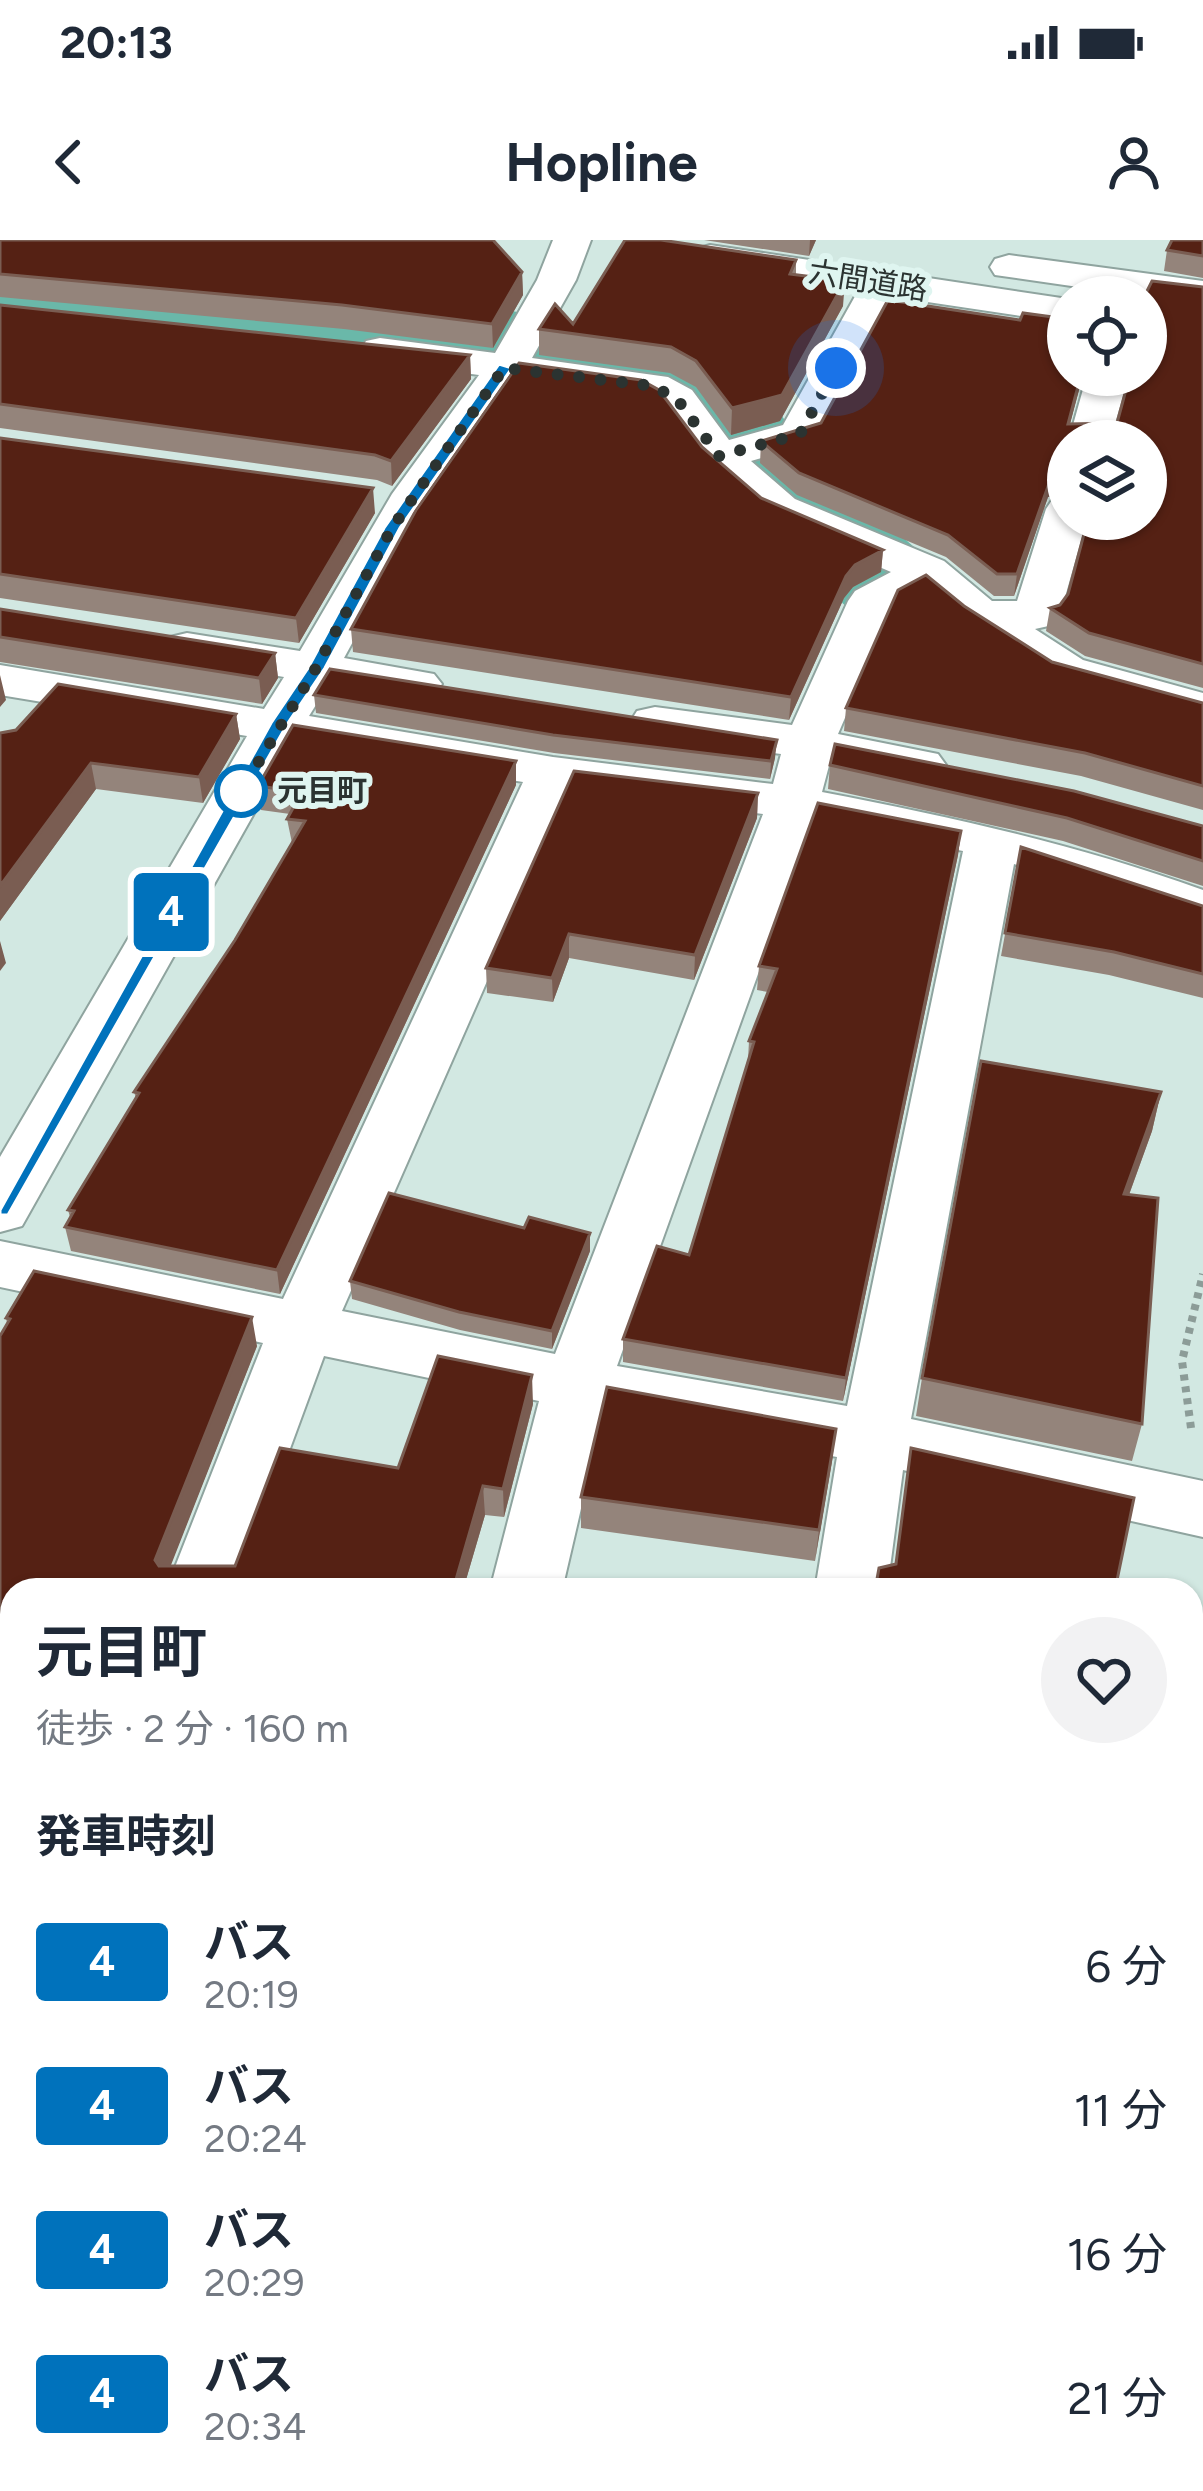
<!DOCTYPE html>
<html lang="ja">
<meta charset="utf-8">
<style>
:root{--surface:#fff;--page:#f2f2f3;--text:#1f2937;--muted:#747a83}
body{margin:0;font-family:Figtree,"Noto Sans JP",sans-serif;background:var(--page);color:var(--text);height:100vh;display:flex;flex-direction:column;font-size:45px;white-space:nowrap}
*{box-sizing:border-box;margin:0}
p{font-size:39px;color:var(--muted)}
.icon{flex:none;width:66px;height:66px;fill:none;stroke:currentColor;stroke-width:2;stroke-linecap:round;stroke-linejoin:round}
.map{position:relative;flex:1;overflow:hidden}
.sheet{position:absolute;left:0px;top:1338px;width:1203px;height:915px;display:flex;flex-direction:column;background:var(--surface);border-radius:36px 36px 0 0;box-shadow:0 3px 9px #0004}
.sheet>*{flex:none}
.badge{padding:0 24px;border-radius:9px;font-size:42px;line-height:78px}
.controls{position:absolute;left:1047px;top:36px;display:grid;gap:24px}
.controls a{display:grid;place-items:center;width:120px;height:120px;border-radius:50%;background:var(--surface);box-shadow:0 3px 9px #0004;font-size:60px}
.you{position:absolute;width:60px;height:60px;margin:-30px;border:9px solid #fff;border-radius:50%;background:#1a73e8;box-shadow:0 0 0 18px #1a73e833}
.map>.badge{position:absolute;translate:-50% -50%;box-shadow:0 0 0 6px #fff}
h2{padding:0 36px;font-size:45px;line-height:108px}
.round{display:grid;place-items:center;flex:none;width:126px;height:126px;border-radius:63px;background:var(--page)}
.headline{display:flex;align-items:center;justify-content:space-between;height:204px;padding:0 36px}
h1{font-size:57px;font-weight:700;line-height:90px}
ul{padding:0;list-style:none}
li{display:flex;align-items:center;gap:36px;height:144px;padding:0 36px}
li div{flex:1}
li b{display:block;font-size:45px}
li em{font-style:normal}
li .badge{min-width:132px;font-weight:700;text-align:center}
.status{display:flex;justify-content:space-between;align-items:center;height:84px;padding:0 60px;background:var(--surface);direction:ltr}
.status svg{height:33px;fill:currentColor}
header{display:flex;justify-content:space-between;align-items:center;height:156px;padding:0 36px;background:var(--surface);font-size:54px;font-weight:700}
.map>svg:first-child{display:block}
</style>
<div class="status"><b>20:13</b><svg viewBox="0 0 49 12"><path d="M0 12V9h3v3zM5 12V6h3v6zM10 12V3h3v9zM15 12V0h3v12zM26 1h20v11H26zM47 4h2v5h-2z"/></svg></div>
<header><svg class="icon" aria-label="back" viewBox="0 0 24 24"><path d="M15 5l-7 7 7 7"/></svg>Hopline<svg class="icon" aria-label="person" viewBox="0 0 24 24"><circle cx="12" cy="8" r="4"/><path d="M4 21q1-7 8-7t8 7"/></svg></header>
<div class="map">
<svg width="1203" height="2251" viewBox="0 0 1203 2251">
<rect width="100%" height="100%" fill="#d2e8e2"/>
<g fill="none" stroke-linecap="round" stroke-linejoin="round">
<!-- river -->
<path fill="#6ab8a9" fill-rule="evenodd" d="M0 8 443 58 742 114 804 210 982 367 1130 453 1203 471V545L1045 506 900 417 725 253 668 159 354 105 0 66Z"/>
<!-- minor casing -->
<g stroke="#8fa49f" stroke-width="4">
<path id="minor" d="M553 0H591L576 40 532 118 668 137 692 150 729 200 783 185 858 51 696 25 691 17 696 9 710 5 1068 59V83L894 57 815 203 751 221 795 259 944 321 992 361H1017L1046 269 1052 260 1068 256V279H1087L1060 375 1053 385 1035 389 1083 420 1203 453V484L1049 440 963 385 924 352 892 369 838 494 938 514 946 525 938 536 920 540 830 522 822 552C953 577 1078 605 1203 650V686L1014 624 911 1179 1203 1241V1297L903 1230 887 1350H815L837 1217 603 1174 562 1350H490L539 1161 324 1116 238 1350H166L263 1103 0 1047V1001L283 1059 523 542 293 504 22 986 0 992V917L247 496 0 455V425L264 469 284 437 170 417 163 407 170 397 187 393 300 411 392 254 479 135 380 122 366 119 360 110 366 101 380 98 495 113 537 40ZM517 140 642 157 662 168 704 225 763 277 891 332 855 351 848 361 792 485 655 467 637 471 630 482 637 493 655 497 781 514 773 544 553 517 309 476 329 444 417 459 434 454 442 444 434 434 344 418 414 290ZM571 550 763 574 555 1114 342 1071ZM813 581 963 611 847 1166 617 1126Z
M1009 15 1203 41V65L995 35 990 27 995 19Z
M1087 135H1129L1110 201 1068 203Z
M12 1808V1916L0 1921V1813Z
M260 2241H354L352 2251H258Z
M668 2241H762L760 2251H666Z"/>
</g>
<!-- path-far1 -->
<path stroke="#8c9c98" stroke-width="8" stroke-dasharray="6 6" stroke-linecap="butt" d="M1191 1188 1182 1121 1203 1034"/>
<!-- path -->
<path stroke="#8c9c98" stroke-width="9" stroke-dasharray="8 8" stroke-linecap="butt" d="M1191 1993 1203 2122"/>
<!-- minor -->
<use href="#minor" fill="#fff" fill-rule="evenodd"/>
</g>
<!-- wall -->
<path fill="#94847b" d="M0 0 522 32 523 55 493 108 344 89 0 57Z
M704 0H816L809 16Z
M1203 0V38L1164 31 1167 10Z
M796 20V34L843 66 780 181 731 195 696 147 670 133 539 115V89L573 84Z
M1203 47V448L1085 416 1046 391 1050 368 1060 365 1146 279 1068 201V253L1048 257 1014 356H994L946 317 797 255 760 223 761 201 1083 135 1070 184 1117 183Z
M0 65 470 115 471 139 392 246 377 240 0 188Z
M0 198 375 273 299 403 0 358Z
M702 207 761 258 883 310 881 332 853 347 844 358 789 480 353 412 351 389Z
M964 366 1052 422 1203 463V570L1081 536 844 491 846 468Z
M0 369 275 413 278 438 262 464 0 422Z
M314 455 775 518 770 539 554 513 316 473Z
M236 474 240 499 203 563 96 549 0 681V493Z
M830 525 1203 586V646L1063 601 828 549Z
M516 545 280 1054 71 1011 65 987 70 977 68 970 136 858 134 852 235 700 292 603 287 579 290 574 261 570 258 546Z
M758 553 757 578 694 740 569 718 553 762 487 753 486 728Z
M961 591 958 615 843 1161 623 1122V1099L689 1015 748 819 749 801 768 752 757 750 759 726Z
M1021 607 1203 666V758L1109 735 1001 716Z
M1161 852 1152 891 1129 955 1142 1184 1132 1221 916 1176 922 1138Z
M590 1011 552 1109 460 1090 352 1059 350 1041Z
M6 1078 257 1106 170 1326H235L398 1228 533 1164 504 1277 485 1275 463 1350H12L10 1804 7 1083Z
M836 1189 815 1321 581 1288V1257Z
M1051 2241H1133L1132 2251H1052Z"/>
<!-- shaded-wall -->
<path fill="#7a5d52" d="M810 0H816L809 16Z
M522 32 523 55 493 108 492 84Z
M845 41 843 66 780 181 731 195 732 168Z
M470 115 471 139 392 246 391 221Z
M1081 135H1083L1064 206 1068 184Z
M1068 232V253L1048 257 1014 356 1017 334 1052 235Z
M373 248 375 273 299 403 296 378Z
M883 310 881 332 853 347 844 358 789 480 791 457 846 336 855 325Z
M275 413 278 438 262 464 259 438Z
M0 435 6 460 0 467Z
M236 474 240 499 203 563 199 537Z
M777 500 775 518 770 539 771 521Z
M516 521V545L280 1054 277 1030Z
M91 523 96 549 0 681V646Z
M758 553 757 578 694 740 695 715Z
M961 591 958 615 843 1161 846 1138Z
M569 694V718L553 762 552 738Z
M0 701 6 723 0 731Z
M1161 852 1152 891 1115 993 1124 954Z
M590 993V1011L552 1109V1091Z
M252 1077 257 1106 162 1348 155 1320Z
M532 1135 533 1164 504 1277 503 1249Z
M836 1189 832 1221 815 1321 819 1290Z
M483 1246 485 1275 463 1350H453Z
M12 1748V1799L10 1804 0 1810V1777Z
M113 2241H131L127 2251H110Z"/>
<!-- building -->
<path fill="#552114" stroke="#7a5d52" stroke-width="3" d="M0 0H493L522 32 492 84 342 65 0 34Z
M625 0H661L796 20 790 34 845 41 782 155 732 168 696 121 671 107 539 89 555 64 573 84Z
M1172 0H1203V16L1167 10Z
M1152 41 1203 47V424L1089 393 1050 368 1060 365 1068 354 1088 279H1146V201H1068V232L1052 235 1017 334H997L948 295 799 233 761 201 821 183 888 60 1020 80 1023 73 1068 79V135H1081L1068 184 1117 183 1130 135H1146V57H1144Z
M0 65 470 115 391 221 375 215 0 164Z
M519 123 641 140 659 150 702 207 761 258 883 310 855 325 846 336 791 457 351 389 416 270Z
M0 198 373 248 296 378 0 334Z
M926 335 964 366 1052 422 1203 463V546L1085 513 846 468 898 350Z
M0 369 275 413 259 438 0 397Z
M330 429 777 500 771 521 553 495 314 455Z
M58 444 236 474 199 537 91 523 0 646V493L16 490Z
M293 485 516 521 277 1030 65 987 74 971 68 970 139 853 134 852 235 700 305 581 287 579 302 552 258 546Z
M835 504 1074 551 1203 586V621L1067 578 830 525Z
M574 531 758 553 695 715 569 694 552 738 486 728Z
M818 563 961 591 846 1138 623 1099 657 1006 689 1015 754 802 749 801 777 729 759 726Z
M1021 607 1203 666V734L1114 712 1005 693Z
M981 821 1161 852 1124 954 1158 958 1142 1184 922 1138Z
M389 953 524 988 529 977 590 993 552 1091 459 1072 350 1041Z
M34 1031 252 1077 155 1320 159 1326H235L280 1208 398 1228 438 1116 532 1135 503 1249 483 1246 453 1350H12V1693L8 1702 12 1703V1748L0 1777V1096L10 1079 6 1078Z
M607 1147 836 1189 819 1290 581 1257Z
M911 1208 1134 1258 1115 1350H875L879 1328 896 1324Z
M12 1888V2241H113L110 2251H0V1921Z
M382 2241H495L493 2251H380Z
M757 2241H984L983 2251H754Z
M1062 2241H1133L1132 2251H1063Z"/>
<!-- line -->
<path fill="#0072bc" stroke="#fff" stroke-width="3" d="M499 124 512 128 400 288 325 428 288 483 8 975H0V970L271 483 308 428 384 288Z"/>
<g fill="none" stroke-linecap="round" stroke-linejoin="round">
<!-- walk -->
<path stroke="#2b3331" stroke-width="12" stroke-dasharray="0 21.6" d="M241 551 233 564 316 428 392 288 504 128 653 146 677 159 719 216 800 194 836 128"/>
</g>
<!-- markers -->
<circle fill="#fff" stroke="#0072bc" stroke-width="6" cx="241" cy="551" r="24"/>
<g text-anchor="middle" stroke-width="12" stroke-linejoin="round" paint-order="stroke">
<!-- far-street labels -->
<g font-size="30" fill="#2b3331" stroke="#dff5f0">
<text transform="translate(868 41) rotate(9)" y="10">六間道路</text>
</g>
<!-- far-stop labels -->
<g font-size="30" font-weight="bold" fill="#2b3331" stroke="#dff5f0" text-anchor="start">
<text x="277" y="561">元目町</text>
</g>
</g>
</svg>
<div class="controls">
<a><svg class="icon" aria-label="locate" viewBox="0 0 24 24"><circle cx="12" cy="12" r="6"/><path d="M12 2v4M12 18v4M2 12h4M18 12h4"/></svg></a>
<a><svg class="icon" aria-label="layers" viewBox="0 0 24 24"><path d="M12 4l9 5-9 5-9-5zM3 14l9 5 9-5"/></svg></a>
</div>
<div class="you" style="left:836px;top:128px"></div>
<b class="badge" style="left:171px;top:672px;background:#0072bc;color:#fff">4</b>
<section class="sheet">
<div class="headline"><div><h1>元目町</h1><p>徒歩 · 2 分 · 160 m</p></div><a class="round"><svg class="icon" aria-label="heart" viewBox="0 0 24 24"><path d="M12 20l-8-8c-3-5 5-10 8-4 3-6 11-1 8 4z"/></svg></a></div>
<h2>発車時刻</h2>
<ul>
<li><span class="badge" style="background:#0072bc;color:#fff">4</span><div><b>バス</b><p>20:19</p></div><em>6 分</em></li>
<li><span class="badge" style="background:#0072bc;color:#fff">4</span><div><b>バス</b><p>20:24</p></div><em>11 分</em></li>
<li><span class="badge" style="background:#0072bc;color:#fff">4</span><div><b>バス</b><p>20:29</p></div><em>16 分</em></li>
<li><span class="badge" style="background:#0072bc;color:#fff">4</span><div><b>バス</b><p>20:34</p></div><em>21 分</em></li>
</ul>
</section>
</div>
